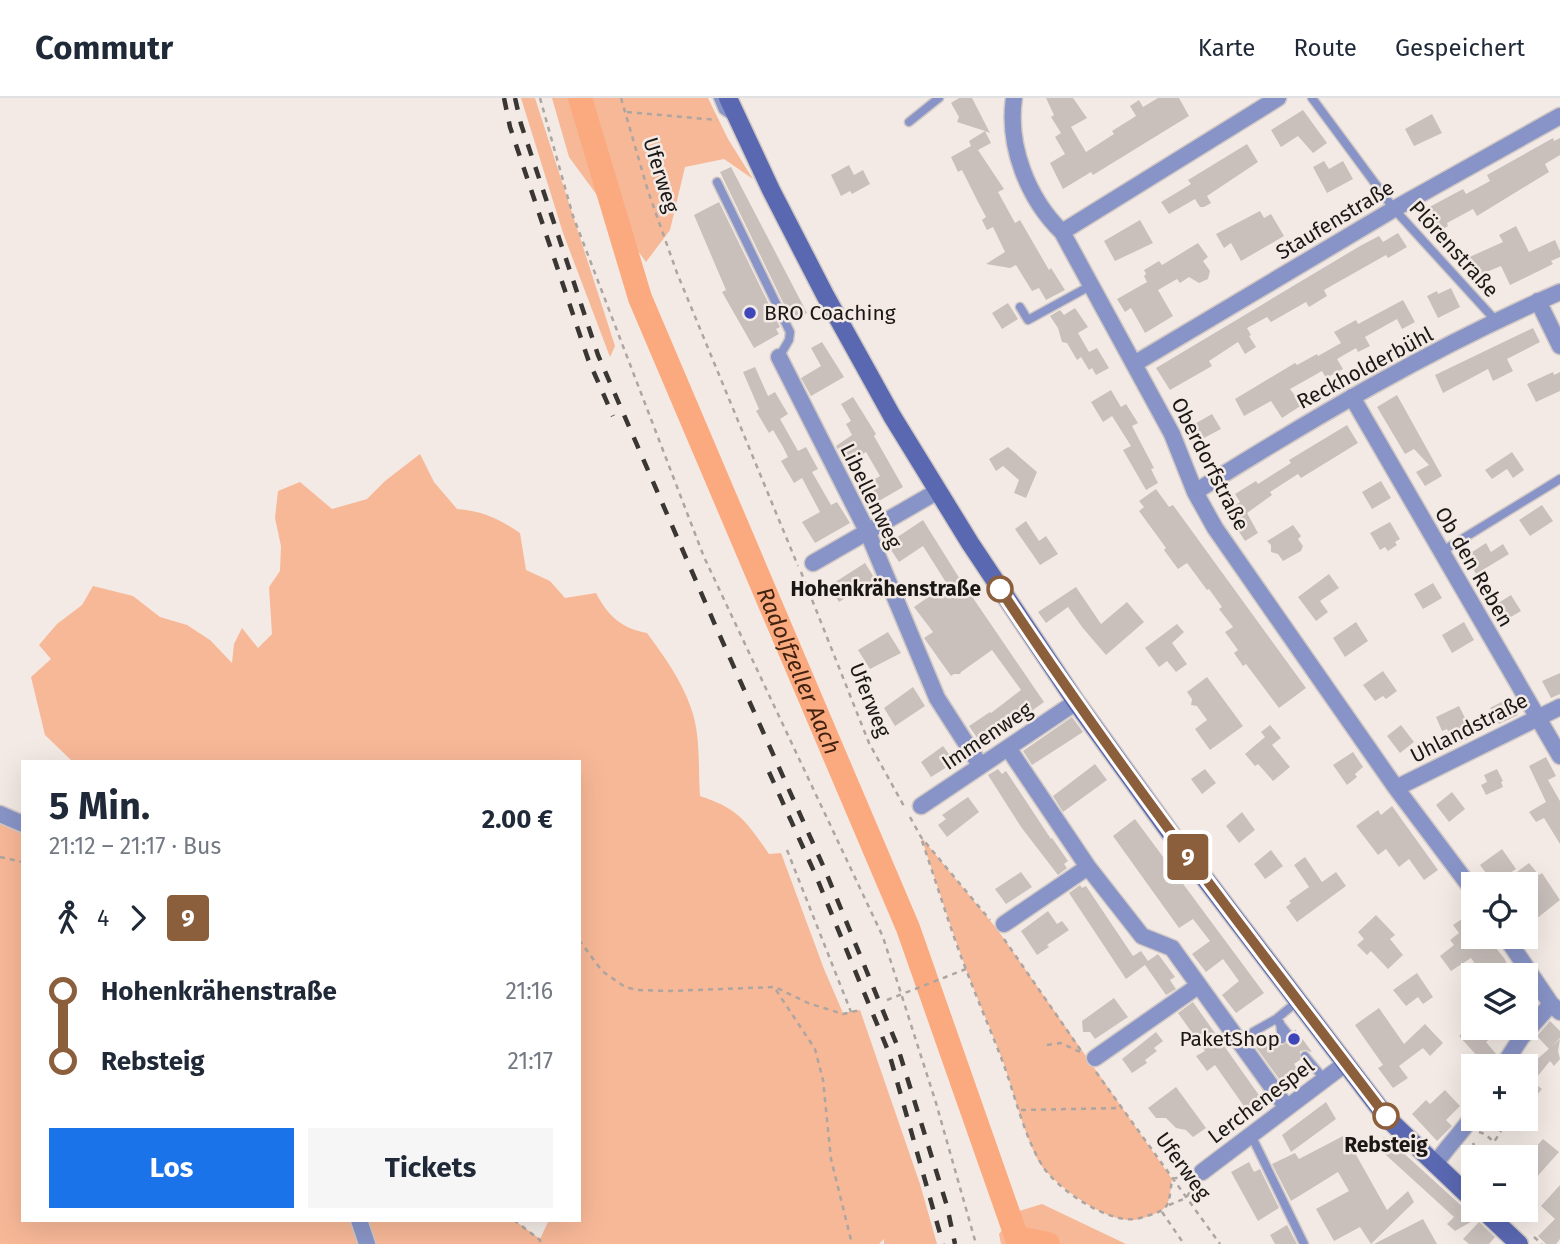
<!DOCTYPE html>
<html lang="de">
<meta charset="utf-8">
<style>
:root{--surface:#fff;--page:#f6f6f7;--text:#1f2937;--muted:#747a83;--line:#e0e1e3;--accent:#1a73e8}
body{margin:0;font-family:"Fira Sans",sans-serif;background:var(--page);color:var(--text);height:100vh;display:flex;flex-direction:column;font-size:26px;white-space:nowrap}
*{box-sizing:border-box;margin:0}
p{font-size:23px;color:var(--muted)}
.icon{flex:none;width:38px;height:38px;fill:none;stroke:currentColor;stroke-width:2;stroke-linecap:round;stroke-linejoin:round}
.map{position:relative;flex:1;overflow:hidden}
.side{position:absolute;left:21px;top:662px;width:560px;height:462px;display:flex;flex-direction:column;background:var(--surface);border-radius:0px;box-shadow:0 7px 28px #0002}
.side>*{flex:none}
.badge{padding:0 14px;border-radius:5px;font-size:24px;line-height:46px}
.controls{position:absolute;left:1461px;top:774px;display:grid;gap:14px}
.controls a{display:grid;place-items:center;width:77px;height:77px;border-radius:0px;background:var(--surface);box-shadow:0 7px 28px #0002;font-size:35px}
.map>.badge{position:absolute;translate:-50% -50%;box-shadow:0 0 0 4px #fff}
.legs{display:flex;align-items:center;gap:10px;height:77px;padding:0 28px;font-size:23px}
.legs p{margin-inline-start:auto}
.summary{display:flex;align-items:center;justify-content:space-between;height:119px;padding:0 28px}
h1{font-size:38px;font-weight:700;line-height:52px}
.button{display:flex;gap:14px;margin-top:auto;padding:14px 28px}
.button a{flex:1;height:80px;border-radius:0px;background:var(--accent);color:#fff;font-size:28px;font-weight:700;line-height:80px;text-align:center}
.button a+a{background:var(--page);color:var(--text)}
ul{padding:0 28px;list-style:none}
li{display:flex;align-items:center;gap:24px;height:70px;font-size:26px}
li i{display:grid;place-items:center;width:10px;height:100%;margin:0 9px;background:currentColor}
li i::after{content:'';width:18px;height:18px;margin:-9px;border:5px solid;border-radius:50%;background:var(--surface)}
li p{margin-inline-start:auto}
li:first-child i{background:linear-gradient(#0000 50%,currentColor 0)}
li:last-child i{background:linear-gradient(currentColor 50%,#0000 0)}
header{display:flex;align-items:center;gap:42px;box-sizing:border-box;height:98px;padding:0 35px;background:var(--surface);border-bottom:2px solid var(--line)}
header strong{font-size:33px}
nav{display:flex;gap:38px;margin-inline-start:auto;font-size:24px}
.map>svg:first-child{display:block}
</style>
<header>
<strong>Commutr</strong>
<nav><a>Karte</a><a>Route</a><a>Gespeichert</a></nav>
</header>
<div class="map">
<svg width="1560" height="1146" viewBox="0 0 1560 1146">
<rect width="100%" height="100%" fill="#f3eae5"/>
<!-- green -->
<path fill="#f7b897" d="M521 0H535L615 248 610 259 563 135Z
M552 0H708L728 41 753 81 724 61 685 69 670 132 646 164 569 59Z
M420 356 434 384 457 411C482 413 500 421 520 435L526 472 550 483 565 500 596 495C608 518 621 530 647 535 664 558 682 583 691 610 701 637 698 670 700 698 739 711 746 723 769 756L781 755 824 871 843 915 860 912 920 1086 937 1146H884V1141L879 1146H0V716L23 726V1122H514L540 1141 549 1122H579V663L71 662 45 637 31 579 51 561 39 547 57 526 82 507 93 488 133 498 160 519 187 527 210 542 232 565 234 546 242 530 258 550 272 536 269 489 280 473 281 448 275 420 278 393 300 384 332 411 367 401 385 383Z
M921 739 997 831 1172 1081C1168 1111 1170 1111 1140 1121 1112 1129 1061 1091 1044 1071 1028 1051 1013 992 1004 966 992 934 978 903 966 871 950 828 936 783 921 739Z
M1042 1106 1126 1146H1001L999 1136 1016 1114Z"/>
<g fill="none" stroke-linecap="round" stroke-linejoin="round">
<!-- river -->
<g stroke="#fbaa7f" stroke-width="24">
<path id="s1" d="M580 0 640 200 908 830 1019 1146"/>
<path d="M1018 1140 1048 1146"/>
</g>
</g>
<!-- building -->
<path fill="#c9c0bc" d="M959 0H972L990 35 985 33 991 45 978 52 1004 91 998 94 1015 125 1020 122 1049 172 1051 170 1065 192 1046 202 1039 190 1032 193 1016 167 1010 170 986 166 1005 154 993 129 987 132 982 122 986 119 978 104 962 72 958 74 951 59 971 48 969 43 985 33 957 24 959 19 951 5Z
M1046 0H1073L1087 20 1071 29 1086 54 1114 36 1112 33 1136 18 1130 8 1139 2 1143 9 1158 0H1179L1189 18 1093 77 1091 74 1063 91 1050 65 1065 56 1055 39 1061 35 1051 19 1054 17Z
M1303 12 1327 45 1313 55 1298 38 1281 49 1271 32Z
M1432 16 1442 35 1414 48 1405 31Z
M1553 40 1554 43 1560 40V57L1545 66 1549 74 1477 118 1473 111 1447 125 1448 128 1435 136 1422 113 1463 91 1466 96 1490 83 1487 77Z
M1247 46 1258 64 1207 98 1211 105 1204 109H1200L1195 101 1169 116 1161 104 1191 86 1188 82Z
M1324 63 1329 71 1343 63 1353 81 1327 95 1313 69Z
M849 67 854 77 863 72 870 86 852 96 850 93 841 98 831 77Z
M731 69 807 215 792 223 720 74Z
M719 104 780 229 776 231 779 236 754 250 722 194 726 192 694 117Z
M1260 113 1264 120 1271 116 1284 138 1241 163 1231 145 1224 150 1216 136Z
M1140 122 1153 145 1115 163 1104 143Z
M1516 128 1529 154 1555 142 1560 153V159L1551 163 1553 166 1510 187 1501 168 1474 179 1465 161 1503 144 1499 137Z
M1398 135 1407 149 1388 160 1386 157 1324 192 1327 198 1309 209 1306 204 1271 224 1267 219 1247 230 1251 237 1249 238 1256 249 1245 256 1238 244 1209 263 1212 268 1170 292 1156 270 1360 148 1379 138 1383 144Z
M1198 145 1208 159 1203 163 1210 173 1208 181 1199 185 1189 179 1180 185 1177 181 1158 192 1173 218 1145 235 1131 210 1125 214 1117 201 1147 184 1144 178 1146 176 1144 172 1159 163 1162 167Z
M1451 190 1460 209 1438 220 1427 198 1437 193 1438 196Z
M1403 202 1415 224 1402 231 1397 221 1365 239 1370 248 1358 254 1356 250 1337 261 1343 271 1326 280 1322 273 1290 291 1302 307 1282 320 1271 303 1244 318 1235 301 1295 265 1297 267 1317 256 1318 258 1341 245 1334 234 1356 222 1358 226Z
M1008 205 1018 221 1002 231 992 215Z
M1075 210 1088 229 1078 235 1089 254 1097 250 1109 270 1096 277 1092 270 1089 272 1081 259 1077 262 1067 245 1062 244 1058 230 1050 218 1060 212 1064 217Z
M1533 230 1540 244 1507 261 1513 273 1493 283 1488 271 1443 295 1435 277Z
M822 244 844 279 811 298 801 280 821 268 811 250Z
M755 269 768 298 775 294 788 316 780 321 798 353 806 349 818 371 812 374 831 407 837 404 850 425 815 445 802 424 820 414 802 380 794 385 781 363 788 359 783 349 773 332 769 335 756 313 759 311 743 274Z
M1553 274 1554 277 1560 274V293L1536 304 1527 286Z
M1111 292 1121 309 1126 306 1138 325 1132 328 1154 370 1151 371 1158 385 1146 392 1123 352 1131 348 1112 318 1103 324 1091 304Z
M1397 297 1442 378 1425 388 1416 374 1429 367 1414 351 1405 356 1377 309Z
M853 299 876 336 874 338 903 389 867 410 858 391 880 378 866 354 846 367 836 348 852 337 846 326 851 323 841 306Z
M1212 316 1221 331 1204 340 1201 359 1186 331Z
M1347 327 1358 345 1301 380 1298 376 1270 394 1272 397 1247 415 1258 435 1245 443 1228 417 1231 415 1229 411 1240 404 1235 396 1256 383 1258 386 1291 365 1289 362Z
M1008 349 1037 374 1026 400 1014 395 1019 382 1003 368 996 373 989 361Z
M1512 354 1524 372 1513 380 1507 371 1492 381 1485 372Z
M1381 383 1391 400 1372 411 1362 394Z
M1156 391 1169 409 1173 407 1306 590 1279 610 1246 566 1243 568 1234 555 1238 552 1225 534 1233 529 1219 511 1222 509 1209 491 1207 492 1187 465 1178 471 1164 452 1166 450 1139 413 1144 409 1139 403Z
M1542 407 1553 423 1530 438 1519 422Z
M923 422 958 478 1044 604 1012 627 1008 620 978 641 969 628 990 614 991 615 1021 592 992 552 961 574 960 576H954L951 578 924 540 933 534 914 509 947 486 923 448 899 464 887 446Z
M1026 423 1039 443 1046 438 1058 456 1040 467 1015 431Z
M1390 424 1400 441 1395 444 1397 447 1388 453 1385 449 1380 452 1370 435Z
M1293 427 1301 438 1298 441 1303 448 1301 453 1283 463 1278 456 1271 454V447L1267 443Z
M1486 445 1491 454 1503 446 1509 456 1476 476 1466 458Z
M865 465 875 481 839 504 829 488Z
M1329 476 1339 490 1320 503 1328 514 1316 523 1298 499Z
M1433 485 1442 500 1423 511 1414 496Z
M1076 489 1101 526 1127 504 1144 524 1106 557 1082 529 1068 509 1046 525 1038 514Z
M1511 497 1521 513 1504 523 1495 507Z
M1356 524 1368 543 1345 559 1333 540Z
M1464 524 1474 542 1452 555 1442 537Z
M1177 526 1184 534 1172 545 1187 566 1176 574 1167 563 1159 569 1145 550Z
M888 534 901 555 870 571 858 552Z
M1383 573 1397 593 1386 601 1383 598 1375 603 1363 587Z
M1560 575V596L1551 600 1542 583Z
M1207 579 1243 628 1210 652 1195 631 1207 622 1197 608 1191 607 1192 601 1187 594Z
M913 589 925 608 895 628 884 610Z
M1509 600 1518 617 1499 626 1490 610Z
M1459 608 1474 638 1455 647 1447 631 1442 633 1436 619Z
M1072 619 1083 634 1032 667 1023 653Z
M1270 627 1281 640 1272 647 1290 669 1273 683 1258 666 1255 668 1245 656 1265 639 1261 634Z
M1401 627 1414 644 1400 655 1387 638Z
M943 648 955 664 931 679 921 664Z
M1353 654 1363 669 1355 676 1357 679 1347 687 1333 667Z
M1546 659 1556 678 1548 682 1560 703V746L1544 720 1536 724 1529 714 1546 704 1529 668Z
M1095 666 1107 682 1063 714 1053 698Z
M998 671 1002 676 1006 673 1051 741 1052 740 1068 763 1064 766 1067 770 1058 777 1021 729 988 677Z
M1205 671 1216 685 1202 696 1191 681Z
M1497 671 1503 683 1501 684 1503 689 1486 697 1481 687 1487 684 1484 677Z
M1452 694 1465 711 1449 724 1436 707Z
M968 699 979 714 947 739 938 727 946 721 942 717Z
M1392 708 1438 772 1424 782 1409 761 1399 769 1386 751 1378 757 1356 728 1378 712 1381 717Z
M1242 714 1255 732 1239 745 1226 728Z
M1135 721 1264 895 1236 915 1222 897 1239 883 1223 861 1206 874 1192 856 1210 843 1193 821 1179 830 1113 738Z
M1502 751 1516 771 1494 786 1480 767Z
M1271 752 1283 768 1265 781 1254 766Z
M1305 759 1322 784 1336 774 1346 788 1297 824 1286 809 1291 805 1289 803 1309 789 1294 767Z
M1529 765 1539 777 1542 775 1560 802 1531 825 1526 818V800L1531 796 1517 774Z
M1021 774 1032 789 1006 806 995 791Z
M1080 787 1082 790 1086 788 1133 858 1141 853 1148 863 1158 856 1175 879 1170 882 1176 891 1166 897 1145 867 1126 881 1069 795Z
M1048 813 1057 826 1062 823 1069 832 1047 847 1049 849 1037 857 1021 833Z
M1474 813V838H1486L1504 860 1513 877H1483L1471 860 1451 873 1440 858 1454 847 1450 842 1459 835 1453 827Z
M1376 817 1395 837 1390 841 1403 857 1388 871 1371 853 1367 857 1357 847 1364 841 1358 834Z
M1417 875 1433 899 1423 906 1418 899 1406 908 1393 892Z
M1114 900 1128 919 1095 941 1090 934H1083L1082 923Z
M1193 904 1261 1000 1246 1011 1215 967 1207 973 1196 958 1205 953 1178 915Z
M1379 910 1404 946 1425 926 1443 945 1430 958 1423 950 1399 968 1408 980 1393 990 1378 970 1383 967 1355 927Z
M1550 923 1560 933V940L1549 951 1537 938Z
M1468 929H1485L1493 938 1486 944 1497 957 1488 968H1469L1479 960 1459 938Z
M1295 931 1312 954 1305 952 1300 953V962L1294 966 1302 977 1285 989 1253 945H1258L1261 941 1265 947 1274 941 1279 947H1283L1294 939Z
M1156 934 1163 943 1154 950 1157 953 1145 962 1147 965 1132 975 1122 961Z
M1560 941 1558 953 1560 961 1554 968 1550 963 1533 984 1542 991 1526 1010V971Z
M1176 989 1206 1030 1193 1039 1186 1032 1176 1030 1166 1020H1156L1148 1010Z
M1445 992 1460 1008 1446 1022 1452 1028 1437 1043 1412 1016 1426 1002 1430 1006Z
M1326 1004 1336 1021 1291 1054 1282 1037Z
M1345 1037 1387 1112 1408 1093 1414 1104 1371 1146 1360 1129 1334 1143 1316 1111 1349 1093 1338 1074 1291 1103 1272 1066 1295 1055 1299 1061Z
M1384 1039 1398 1050 1476 1121 1455 1133 1447 1126 1454 1119 1376 1048Z
M1543 1041 1559 1054 1526 1091V1060Z
M1249 1064 1254 1074 1260 1071 1279 1110 1258 1123 1231 1074Z
M1560 1087V1141L1556 1146H1546L1538 1138 1555 1121 1541 1108Z
M1423 1121 1437 1146H1374Z
M1479 1124 1495 1139 1489 1146H1469L1463 1141Z
M1287 1127 1297 1146H1275L1270 1137Z"/>
<g fill="none" stroke-linecap="round" stroke-linejoin="round">
<!-- lane casing -->
<g stroke="#d0c8c4" stroke-width="11">
<path id="lane" d="M718 0 723 12 733 19
M1312 0 1394 111 1497 224
M909 24 939 0
M717 84 790 234 789 242 779 259
M1020 209 1028 222 1090 188
M1441 454 1560 381
M1280 925 1282 941
M1288 936 1276 921 1298 903
M1255 939 1253 934 1276 921
M1305 958 1325 982
M1251 1037 1304 1146"/>
</g>
<!-- street casing -->
<g stroke="#d0c8c4" stroke-width="19">
<path id="street" d="M1014 0C1007 48 1028 101 1062 134L1172 336 1195 394 1215 430 1396 690 1474 794
M1062 134 1278 0
M1538 203 1560 248
M779 259 868 435 937 600 980 667
M1134 266 1394 111 1560 18
M1352 299 1560 658
M1195 394C1313 320 1433 249 1560 194
M813 465 938 393
M1008 650 1088 769 1142 838 1172 850 1287 1010
M1396 690 1560 609
M921 708 1076 604
M0 716 23 726
M1004 826 1088 769
M1505 838 1551 906 1560 914
M1095 960 1198 888
M1503 968 1521 940 1551 906
M1435 1067C1446 1049 1462 1035 1474 1016
M1202 1074 1345 966
M359 1122 367 1146"/>
</g>
<!-- secondary casing -->
<g stroke="#d0c8c4" stroke-width="21">
<path id="secondary" d="M728 0 771 92 825 197 892 318 970 445 1076 604 1171 736 1387 1020 1474 1103
M1482 1111 1519 1146"/>
</g>
<!-- path -->
<path stroke="#aca5a1" stroke-width="2.5" stroke-dasharray="5 5" stroke-linecap="butt" d="M540 0 573 118 704 459 883 839 936 1005 976 1146
M621 0 648 93 677 175 798 468
M627 14 717 22
M801 474 869 645 905 710
M910 719 921 739 990 822
M922 743C937 786 950 831 967 874 978 903 991 933 1002 962 1015 996 1023 1036 1042 1067 1056 1091 1112 1129 1140 1120 1171 1111 1168 1111 1172 1081L1190 1077
M787 752 851 914
M0 759 23 764
M1004 841 1082 954
M579 842 602 873 625 889 637 892 669 893 775 889 808 905 843 916 860 912
M776 892 815 951 823 982 831 1061 852 1146
M887 902 966 871
M1047 947 1061 945 1080 954
M1096 974 1220 1146
M1021 1012 1122 1010
M1479 1034 1485 1036 1494 1044 1501 1033
M1471 1057 1469 1055 1474 1050 1473 1042
M1169 1107 1186 1100 1195 1086
M1162 1114 1184 1146
M514 1122 540 1142 541 1146
M1534 1139 1542 1146"/>
<!-- lane -->
<use href="#lane" stroke="#8894c7" stroke-width="8"/>
<!-- street -->
<use href="#street" stroke="#8894c7" stroke-width="16"/>
<!-- secondary -->
<use href="#secondary" stroke="#5a68b2" stroke-width="18"/>
<!-- rail -->
<path stroke="#3a3634" stroke-width="4.5" stroke-dasharray="12 12" stroke-linecap="butt" d="M504 0 510 29 588 261 613 318
M515 0 521 26 598 257 716 529 825 772 897 947 947 1108 955 1146
M769 674 816 778 889 955 943 1146"/>
</g>
<g fill="none" stroke-linecap="round" stroke-linejoin="round">
<!-- line-1 casing -->
<g stroke="#fff" stroke-width="16">
<path id="line-1" d="M1000 491C1120 673 1254 845 1386 1018"/>
</g>
<!-- line-1 -->
<use href="#line-1" stroke="#8b5e3c" stroke-width="10"/>
</g>
<!-- markers -->
<g fill="#3e46ba" stroke="#f3eae5" stroke-width="2.5">
<circle cx="750" cy="215" r="7"/>
<circle cx="1294" cy="941" r="7"/>
</g>
<g fill="#fff" stroke="#8b5e3c" stroke-width="3.5">
<circle cx="1000" cy="491" r="12"/>
<circle cx="1386" cy="1018" r="12"/>
</g>
<g text-anchor="middle" stroke-width="5" stroke-linejoin="round" paint-order="stroke">
<!-- street labels -->
<g font-size="21" fill="#1a1715" stroke="#f3eae5">
<text transform="translate(661 77) rotate(73)" y="7">Uferweg</text>
<text transform="translate(1335 122) rotate(-31)" y="7">Staufenstraße</text>
<text transform="translate(1454 151) rotate(48)" y="7">Plörenstraße</text>
<text transform="translate(1365 270) rotate(-28)" y="7">Reckholderbühl</text>
<text transform="translate(1210 366) rotate(63)" y="7">Oberdorfstraße</text>
<text transform="translate(871 398) rotate(64)" y="7">Libellenweg</text>
<text transform="translate(1474 469) rotate(60)" y="7">Ob den Reben</text>
<text transform="translate(870 602) rotate(68)" y="7">Uferweg</text>
<text transform="translate(1469 630) rotate(-27)" y="7">Uhlandstraße</text>
<text transform="translate(987 638) rotate(-34)" y="7">Immenweg</text>
<text transform="translate(1261 1003) rotate(-37)" y="7">Lerchenespel</text>
<text transform="translate(1183 1068) rotate(54)" y="7">Uferweg</text>
</g>
<!-- poi labels -->
<g font-size="21" fill="#1a1715" stroke="#f3eae5" text-anchor="start">
<text x="764" y="222">BRO Coaching</text>
<text x="1280" y="948" text-anchor="end">PaketShop</text>
</g>
<!-- stop labels -->
<g font-size="21" font-weight="bold" fill="#1a1715" stroke="#f3eae5" text-anchor="end">
<text x="981" y="498">Hohenkrähenstraße</text>
<text x="1386" y="1054" text-anchor="middle">Rebsteig</text>
</g>
<!-- water labels -->
<g font-size="23" font-style="italic" fill="#422210" stroke="#f3eae5">
<text dy="8" stroke="none"><textPath href="#s1" startOffset="614">Radolfzeller Aach</textPath></text>
</g>
</g>
</svg>
<div class="controls">
<a><svg class="icon" aria-label="locate" viewBox="0 0 24 24"><circle cx="12" cy="12" r="6"/><path d="M12 2v4M12 18v4M2 12h4M18 12h4"/></svg></a>
<a><svg class="icon" aria-label="layers" viewBox="0 0 24 24"><path d="M12 4l9 5-9 5-9-5zM3 14l9 5 9-5"/></svg></a>
<a>+</a>
<a>−</a>
</div>
<b class="badge" style="left:1188px;top:759px;background:#8b5e3c;color:#fff">9</b>
<section class="side">
<div class="summary"><div><h1>5 Min.</h1><p>21:12 – 21:17 · Bus</p></div><b>2.00 €</b></div>
<div class="legs"><svg class="icon" aria-label="walk" viewBox="0 0 24 24"><circle cx="13" cy="4" r="2"/><path d="M13 8l-2 6 4 7M11 14l-3 7M7 12l3-4h3l4 4"/></svg>4<svg class="icon" aria-label="forward" viewBox="0 0 24 24"><path d="M9 5l7 7-7 7"/></svg><b class="badge" style="background:#8b5e3c;color:#fff">9</b></div>
<ul>
<li><i style="color:#8b5e3c"></i><b>Hohenkrähenstraße</b><p>21:16</p></li>
<li><i style="color:#8b5e3c"></i><b>Rebsteig</b><p>21:17</p></li>
</ul>
<div class="button"><a>Los</a><a>Tickets</a></div>
</section>
</div>
